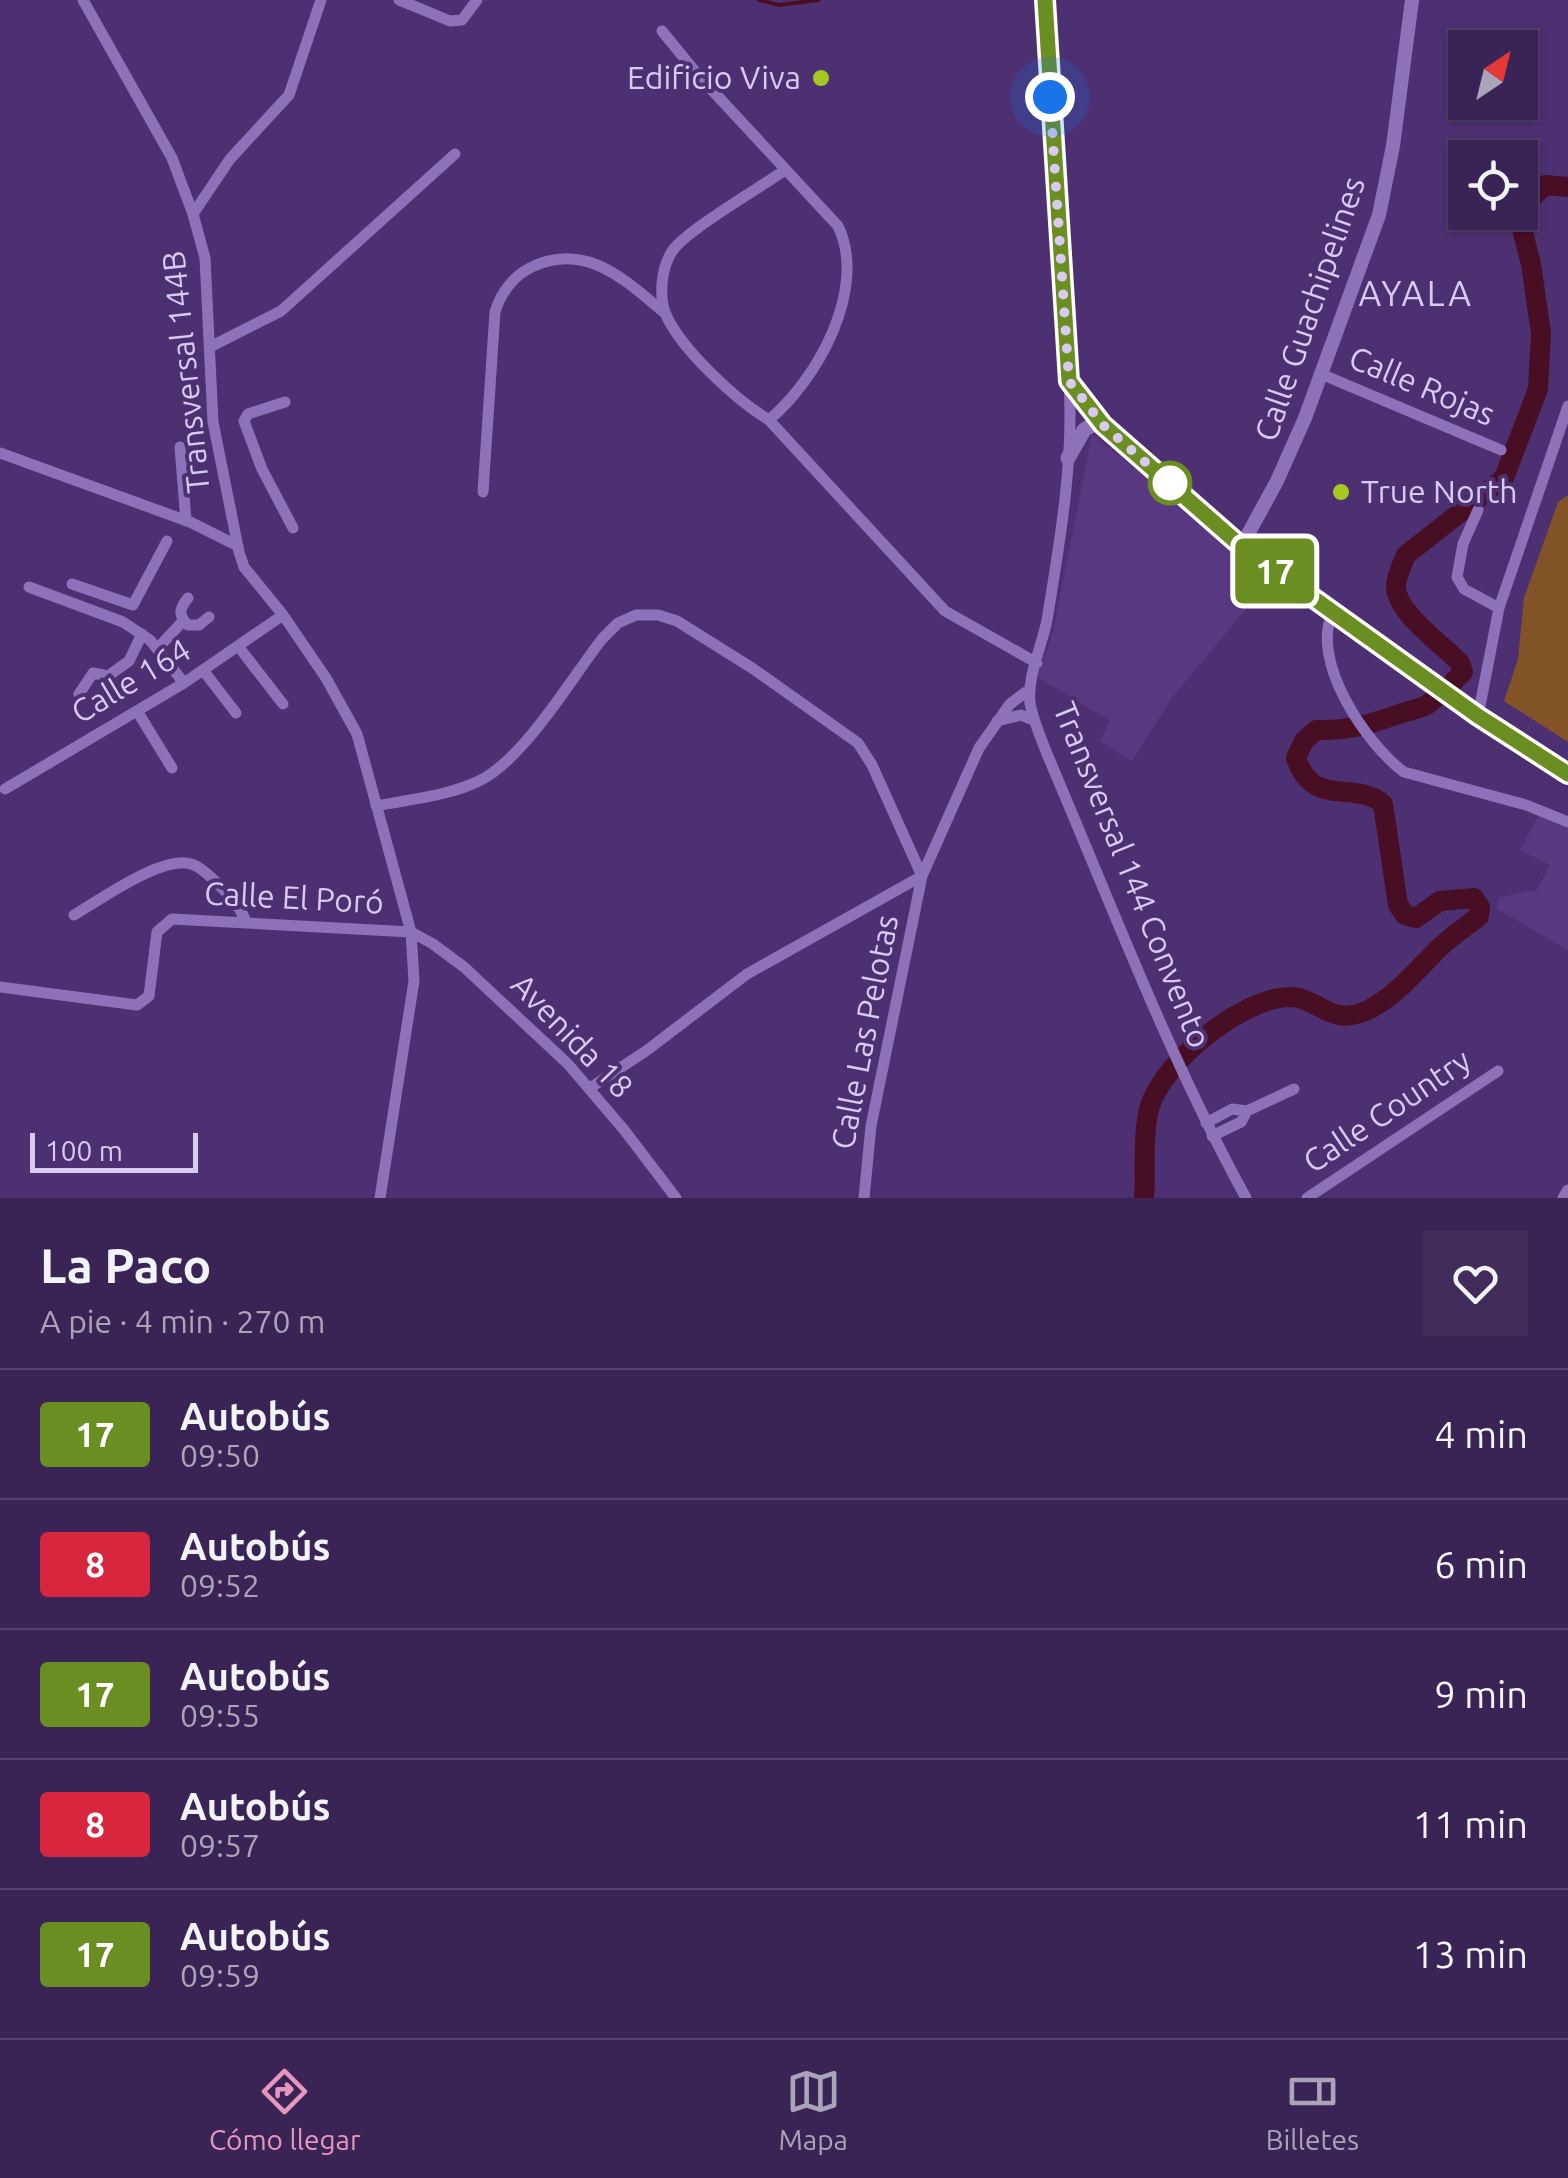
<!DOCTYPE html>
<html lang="es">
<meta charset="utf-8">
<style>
:root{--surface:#3a2455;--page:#412c5b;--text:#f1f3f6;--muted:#aba4b9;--line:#54416c;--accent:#e797bd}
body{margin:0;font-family:Ubuntu,sans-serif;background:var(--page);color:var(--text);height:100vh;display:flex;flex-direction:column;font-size:38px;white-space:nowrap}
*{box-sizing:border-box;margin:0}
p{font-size:32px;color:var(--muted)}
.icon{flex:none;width:55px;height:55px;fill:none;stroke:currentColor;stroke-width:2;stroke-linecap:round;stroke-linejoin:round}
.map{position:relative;height:1198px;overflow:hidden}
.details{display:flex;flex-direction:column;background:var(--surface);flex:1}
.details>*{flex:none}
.badge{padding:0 20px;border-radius:8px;font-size:35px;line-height:65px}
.needle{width:65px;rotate:35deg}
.controls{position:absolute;left:1448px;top:30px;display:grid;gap:20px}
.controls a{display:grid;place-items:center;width:90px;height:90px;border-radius:0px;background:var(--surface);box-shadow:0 2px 8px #0004,0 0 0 2px var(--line);font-size:50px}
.scale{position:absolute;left:30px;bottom:25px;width:168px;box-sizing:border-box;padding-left:10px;border:5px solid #d8caf0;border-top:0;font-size:28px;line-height:35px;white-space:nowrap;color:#d8caf0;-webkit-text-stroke:8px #4d3071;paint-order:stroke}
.you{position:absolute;width:50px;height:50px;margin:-25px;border:8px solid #fff;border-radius:50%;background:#1a73e8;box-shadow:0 0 0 15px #1a73e833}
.map>.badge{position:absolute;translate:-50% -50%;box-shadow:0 0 0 5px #fff}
.round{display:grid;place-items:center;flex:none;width:105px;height:105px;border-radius:0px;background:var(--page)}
.summary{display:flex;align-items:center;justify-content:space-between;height:170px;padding:0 40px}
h1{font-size:48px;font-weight:600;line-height:75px}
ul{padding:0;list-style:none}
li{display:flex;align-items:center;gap:30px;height:130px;padding:0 40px;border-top:2px solid var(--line)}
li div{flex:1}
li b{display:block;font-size:38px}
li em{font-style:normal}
li .badge{min-width:110px;font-weight:700;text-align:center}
.menu{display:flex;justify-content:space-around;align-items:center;height:140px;border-top:2px solid var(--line);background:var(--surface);font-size:28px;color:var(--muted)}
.menu a{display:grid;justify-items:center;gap:5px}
.menu .current{color:var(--accent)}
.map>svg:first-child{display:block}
</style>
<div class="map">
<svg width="1568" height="1198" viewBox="0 0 1568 1198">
<rect width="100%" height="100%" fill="#4d3071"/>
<!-- built -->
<path fill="#583881" d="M1092 434 1272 578 1171 699 1132 761 1100 741 1110 721 1037 677 1053 632Z
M1539 814 1568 826V950L1497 909 1500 897 1537 890 1550 865 1520 850Z"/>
<!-- green -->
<path fill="#815327" d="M1568 495V742L1504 701 1518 659 1524 598 1558 502Z"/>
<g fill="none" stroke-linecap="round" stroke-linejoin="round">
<!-- stream -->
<path stroke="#480e24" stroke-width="4" d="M759 0 779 5 818 0"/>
<!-- river -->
<path stroke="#480e24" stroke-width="20" d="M1453 682 1463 672 1460 663C1442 644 1394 611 1396 585 1397 575 1402 564 1406 555L1504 478 1538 389 1541 333 1531 264 1522 229 1526 203 1545 185 1568 187
M1144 1198C1146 1171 1142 1132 1150 1106 1164 1061 1242 998 1289 997 1320 997 1329 1028 1368 1010 1395 997 1417 970 1438 949 1450 937 1466 927 1479 916L1480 907 1474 898 1440 901 1416 918 1405 915 1398 905 1383 804C1354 779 1314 810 1296 758L1304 741 1316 730C1351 731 1370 724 1402 713 1417 708 1426 709 1437 696"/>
<!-- minor -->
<path stroke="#8e72b9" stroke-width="11" d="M83 0 172 158 193 214 205 258 213 422 239 552 244 567 283 615 326 678 357 734 411 932 414 981 380 1198
M399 0 450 21 462 20 477 0
M662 31 698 75 838 226C868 288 818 379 769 420L945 611 1037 663
M193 214 230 159 289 95 321 0
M210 347 281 311 455 154
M1321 374 1501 450
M1069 381C1074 461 1060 541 1047 620 1042 646 1027 676 1030 703 1033 720 1041 738 1047 754 1111 903 1168 1056 1246 1198
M285 402 248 414 244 421 262 469 293 528
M769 420C736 400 684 352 667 317 658 298 661 267 673 250 687 230 761 187 785 170
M180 447 186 521
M0 453 190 522 238 546
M483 492 495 312C501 292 515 274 534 266 587 242 626 281 665 313
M1478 510 1463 544 1457 577 1464 589 1499 608
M72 584 133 605 167 541
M29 587 123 622 150 640 184 683
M188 598C179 609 178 615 188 625H199L209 617
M1333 612C1309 660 1366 744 1404 772L1526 805 1568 822
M238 646 283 704
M158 648 183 621
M203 670 236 713
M79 694 93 673 108 676 129 661 142 634
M137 711 172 768
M1478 716 1499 608 1568 406
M997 721 1021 715 1035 721
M5 789 184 683 283 615
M376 806C411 799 449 796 481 780 525 757 571 679 602 639L618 623 636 615H658L677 621 752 668 858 743 872 765 922 876 871 1126 864 1198
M74 915C100 900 166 852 194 865 203 869 212 878 219 885 231 897 240 906 246 922
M0 987 137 1005 149 996 157 932 172 919 411 932 433 944 464 967 568 1064 625 1131 676 1198
M590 1088 646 1051 747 974 922 876 979 748 1010 704 1030 689
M1247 1111 1294 1089
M1206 1123 1232 1109 1247 1111 1241 1122 1212 1136
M1307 1198 1498 1071
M1563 1198 1568 1190"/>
<!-- tertiary -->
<path stroke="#8e72b9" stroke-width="14" d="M1241 547 1277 481 1305 418 1379 215 1393 146 1412 0"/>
<!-- secondary -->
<path stroke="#8e72b9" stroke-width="15" d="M1045 0 1069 381 1103 425 1241 547 1478 716 1568 774
M1068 458 1084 430 1095 423 1103 425"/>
</g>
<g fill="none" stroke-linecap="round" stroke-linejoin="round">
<!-- line casing -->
<g stroke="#fff" stroke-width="22">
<path id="line" d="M1045 0 1069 381 1103 425 1242 547 1478 716 1568 774"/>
</g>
<!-- line -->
<use href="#line" stroke="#6b8e23" stroke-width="15"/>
<!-- walk -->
<path stroke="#d8caf0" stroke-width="10" stroke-dasharray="0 18" d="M1050 97 1069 381 1103 425 1178 491 1170 483"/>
</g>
<!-- markers -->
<g fill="#a5c822" stroke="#4d3071" stroke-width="4">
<circle cx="821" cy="78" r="10"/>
<circle cx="1341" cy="492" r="10"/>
</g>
<circle fill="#fff" stroke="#6b8e23" stroke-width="5" cx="1170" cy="483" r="20"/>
<g text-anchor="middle" stroke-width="8" stroke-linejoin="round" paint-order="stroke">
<!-- poi labels -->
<g font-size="32" fill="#d8caf0" stroke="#4d3071" text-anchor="end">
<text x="801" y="89">Edificio Viva</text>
<text x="1361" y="503" text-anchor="start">True North</text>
</g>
<!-- street labels -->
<g font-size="32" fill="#d8caf0" stroke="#4d3071">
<text transform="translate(1310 309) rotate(-71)" y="11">Calle Guachipelines</text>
<text transform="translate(186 372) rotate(-96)" y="11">Transversal 144B</text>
<text transform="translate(1422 386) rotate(23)" y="11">Calle Rojas</text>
<text transform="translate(131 681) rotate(-31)" y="11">Calle 164</text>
<text transform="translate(1132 875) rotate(68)" y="11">Transversal 144 Convento</text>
<text transform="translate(294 898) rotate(3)" y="11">Calle El Poró</text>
<text transform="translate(865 1032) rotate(-79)" y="11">Calle Las Pelotas</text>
<text transform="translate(572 1036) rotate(46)" y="11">Avenida 18</text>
<text transform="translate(1387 1111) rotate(-34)" y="11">Calle Country</text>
</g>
<!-- neighbourhood labels -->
<g font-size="35" letter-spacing="2.5" fill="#d8caf0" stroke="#4d3071">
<text x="1416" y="306">AYALA</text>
</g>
</g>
</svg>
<div class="controls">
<a><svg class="needle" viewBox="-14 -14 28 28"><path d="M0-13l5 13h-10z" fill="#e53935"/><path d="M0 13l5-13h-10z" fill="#aba4b9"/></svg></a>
<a><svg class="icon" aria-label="locate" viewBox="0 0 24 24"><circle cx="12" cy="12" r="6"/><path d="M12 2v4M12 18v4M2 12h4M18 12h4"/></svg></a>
</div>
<div class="scale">100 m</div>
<div class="you" style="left:1050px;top:97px"></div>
<b class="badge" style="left:1275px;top:571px;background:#6b8e23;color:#fff">17</b>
</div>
<section class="details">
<div class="summary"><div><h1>La Paco</h1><p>A pie · 4 min · 270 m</p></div><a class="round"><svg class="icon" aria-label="heart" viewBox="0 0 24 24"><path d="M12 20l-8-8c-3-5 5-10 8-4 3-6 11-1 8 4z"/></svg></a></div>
<ul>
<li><span class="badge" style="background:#6b8e23;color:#fff">17</span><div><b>Autobús</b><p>09:50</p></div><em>4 min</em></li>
<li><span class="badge" style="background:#d7263d;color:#fff">8</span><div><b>Autobús</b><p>09:52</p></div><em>6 min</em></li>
<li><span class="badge" style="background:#6b8e23;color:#fff">17</span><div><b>Autobús</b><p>09:55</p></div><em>9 min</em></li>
<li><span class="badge" style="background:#d7263d;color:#fff">8</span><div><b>Autobús</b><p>09:57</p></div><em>11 min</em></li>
<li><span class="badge" style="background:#6b8e23;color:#fff">17</span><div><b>Autobús</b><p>09:59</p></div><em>13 min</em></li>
</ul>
</section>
<nav class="menu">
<a class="current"><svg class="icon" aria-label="directions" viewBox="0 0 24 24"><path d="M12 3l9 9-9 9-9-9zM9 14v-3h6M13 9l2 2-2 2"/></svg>Cómo llegar</a>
<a><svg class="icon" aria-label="map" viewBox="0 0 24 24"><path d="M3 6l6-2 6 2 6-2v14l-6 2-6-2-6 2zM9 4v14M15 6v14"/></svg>Mapa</a>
<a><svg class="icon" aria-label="tickets" viewBox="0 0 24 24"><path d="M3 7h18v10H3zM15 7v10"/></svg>Billetes</a>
</nav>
